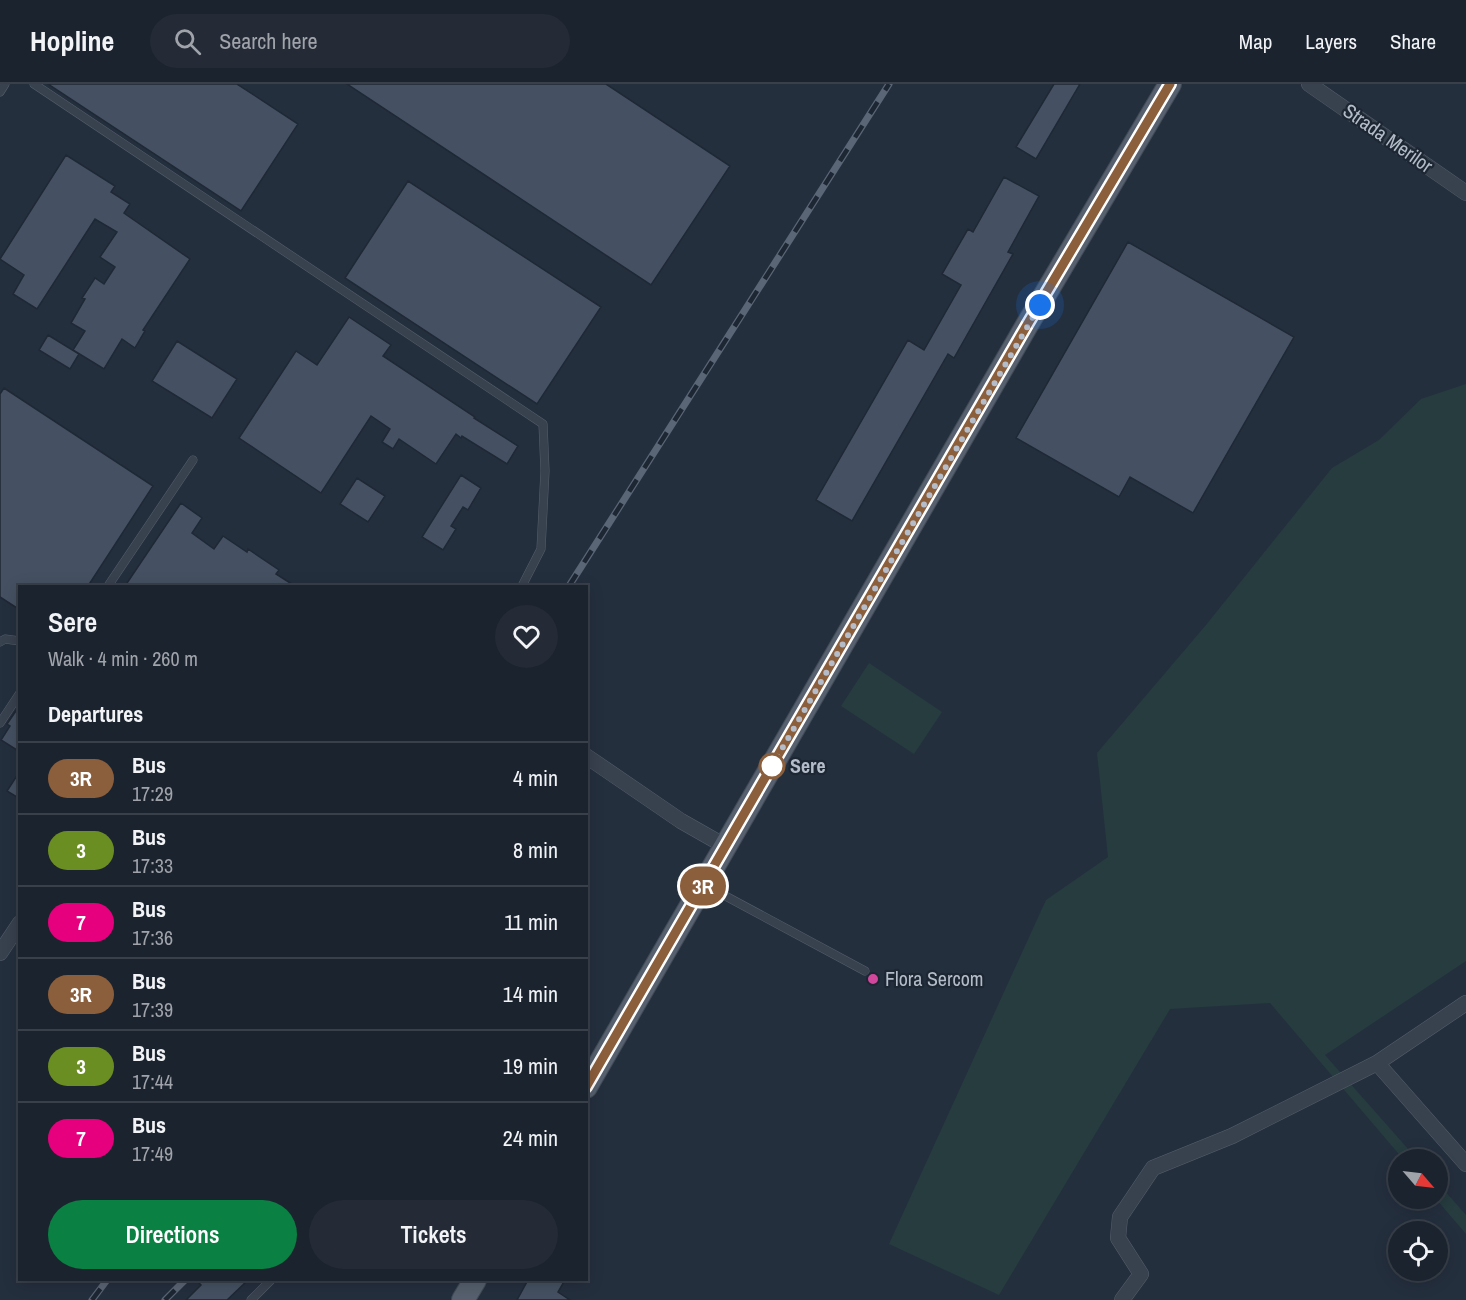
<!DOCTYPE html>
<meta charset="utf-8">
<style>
:root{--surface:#1b232e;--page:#242b36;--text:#f1f3f6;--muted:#a0a4aa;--line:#39404a;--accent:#0b8043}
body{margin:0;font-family:"Archivo Narrow",sans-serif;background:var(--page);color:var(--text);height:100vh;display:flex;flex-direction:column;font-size:22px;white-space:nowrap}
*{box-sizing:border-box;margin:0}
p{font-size:20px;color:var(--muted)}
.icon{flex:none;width:33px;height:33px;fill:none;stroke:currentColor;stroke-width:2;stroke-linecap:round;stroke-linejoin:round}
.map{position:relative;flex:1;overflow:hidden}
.drawer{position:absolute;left:18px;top:501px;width:570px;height:696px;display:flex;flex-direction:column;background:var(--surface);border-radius:0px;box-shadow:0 3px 15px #0003,0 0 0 2px var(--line)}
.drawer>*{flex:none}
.badge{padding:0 12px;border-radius:20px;font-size:21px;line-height:39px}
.needle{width:39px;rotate:118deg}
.controls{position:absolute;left:1388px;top:1065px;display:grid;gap:12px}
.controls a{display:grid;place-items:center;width:60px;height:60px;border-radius:50%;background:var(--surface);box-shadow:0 3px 15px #0003,0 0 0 2px var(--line);font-size:30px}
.you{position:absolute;width:30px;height:30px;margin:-15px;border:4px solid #fff;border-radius:50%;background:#1a73e8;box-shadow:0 0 0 9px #1a73e833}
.map>.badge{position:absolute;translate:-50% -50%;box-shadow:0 0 0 3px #fff}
h2{padding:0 30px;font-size:22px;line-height:54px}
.round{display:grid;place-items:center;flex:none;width:63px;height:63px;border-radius:32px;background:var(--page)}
.head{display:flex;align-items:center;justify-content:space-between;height:102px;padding:0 30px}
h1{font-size:28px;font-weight:600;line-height:45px}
.cta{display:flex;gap:12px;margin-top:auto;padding:12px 30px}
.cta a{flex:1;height:69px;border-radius:36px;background:var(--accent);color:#fff;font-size:24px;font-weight:600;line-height:69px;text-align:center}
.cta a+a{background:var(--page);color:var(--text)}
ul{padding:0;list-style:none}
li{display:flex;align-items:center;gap:18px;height:72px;padding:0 30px;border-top:2px solid var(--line)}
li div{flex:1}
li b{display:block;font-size:22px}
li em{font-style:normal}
li .badge{min-width:66px;font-weight:700;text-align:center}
header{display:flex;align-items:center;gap:36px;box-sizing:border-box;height:84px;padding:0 30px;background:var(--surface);border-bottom:2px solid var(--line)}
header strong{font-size:28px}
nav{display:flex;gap:33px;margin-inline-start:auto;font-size:21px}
.search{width:420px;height:54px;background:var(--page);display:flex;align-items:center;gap:15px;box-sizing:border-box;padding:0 21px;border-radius:33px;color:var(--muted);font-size:22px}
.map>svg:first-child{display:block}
</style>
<header>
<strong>Hopline</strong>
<div class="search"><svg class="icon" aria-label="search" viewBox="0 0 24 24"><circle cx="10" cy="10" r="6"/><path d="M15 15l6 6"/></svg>Search here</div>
<nav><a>Map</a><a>Layers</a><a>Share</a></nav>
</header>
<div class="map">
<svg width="1466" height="1216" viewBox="0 0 1466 1216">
<rect width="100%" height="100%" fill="#242f3e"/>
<!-- green -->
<path fill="#263c3f" d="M1466 300V877L1325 971 1417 1075H1403L1270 919 1170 925 999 1211 889 1160 1046 816 1108 773 1097 669 1206 541 1332 384 1379 356 1421 315Z
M869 579 942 628 914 670 841 622Z
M1437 1098 1466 1131V1150L1436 1115Z"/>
<!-- building -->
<path fill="#455162" stroke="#1f2835" stroke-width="1.5" d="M48 0H237L298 40 241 127Z
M347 0H606L730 82 651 201Z
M1054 0H1080L1036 75 1016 63Z
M66 71 115 102 111 108 130 120 124 129 190 175 143 246 145 247 135 264 122 255 104 285 73 266 85 247 71 239 85 215 82 214 95 194 104 200 115 183 100 173 117 148 95 135 37 225 13 210 24 191 0 175Z
M1004 93 1039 112 1008 168 1013 170 954 274 948 270 852 437 816 416 908 256 924 266 961 201 942 190 968 145 973 148Z
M408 97 601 223 537 320 345 194Z
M1128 158 1294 253 1193 429 1130 393 1119 413 1016 354Z
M349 233 391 261 383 272 475 333 474 334 518 362 507 380 462 352 461 354 456 350 436 380 399 355 393 365 382 358 390 345 371 332 321 409 239 354 296 267 317 281Z
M48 251 79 270 70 285 39 266Z
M177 257 237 295 212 334 152 297Z
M4 304 153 402 88 502H20V526L0 513V310Z
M461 391 481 404 468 426 463 423 451 442 456 445 443 466 422 453Z
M357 394 385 412 368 438 340 420Z
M181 419 202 434 192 449 214 465 223 452 247 468 248 465 279 486 276 490 295 502H125Z
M20 621V668L1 656 10 642 7 640Z
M20 687V715L7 707Z
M196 1196H248L227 1216H186L201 1201Z
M528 1196H565L558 1208 570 1216H517Z"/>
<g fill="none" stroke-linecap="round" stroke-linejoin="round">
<!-- lane casing -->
<g stroke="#565f6c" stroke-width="9">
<path id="lane" d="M34 0 543 340 545 387 541 465 522 502
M0 8 5 0
M108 502 193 376
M0 558 5 555 20 557
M0 639 20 609
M705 801 865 887
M251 1216 271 1196"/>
</g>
<!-- street casing -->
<g stroke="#565f6c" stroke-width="16">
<path id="street" d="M1309 0 1466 109
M586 672 681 737 725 762
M0 869 20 839
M1377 979 1466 919
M1122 1216 1141 1190 1118 1154 1120 1133 1153 1084 1232 1052 1377 979 1466 1080"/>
</g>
<!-- primary casing -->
<g stroke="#414a57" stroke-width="24">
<path id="primary" d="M586 1003 1027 241 1170 0
M463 1216 475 1196"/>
</g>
<!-- lane -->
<use href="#lane" stroke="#38414e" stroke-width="8"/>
<!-- street -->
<use href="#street" stroke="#38414e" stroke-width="15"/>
<!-- primary -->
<use href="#primary" stroke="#56606e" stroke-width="22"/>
<!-- rail casing -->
<g stroke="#5a6575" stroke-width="7">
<path id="rail" d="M569 502 889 0
M92 1216 107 1196
M165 1216 185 1196"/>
</g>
<!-- rail -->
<use href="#rail" stroke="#1d2633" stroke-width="4.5" stroke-dasharray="14" stroke-linecap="butt"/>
</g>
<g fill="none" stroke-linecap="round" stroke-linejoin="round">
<!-- line casing -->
<g stroke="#fff" stroke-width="14">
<path id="line" d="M586 1003 1027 241 1170 0"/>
</g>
<!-- line -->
<use href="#line" stroke="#8b5e3c" stroke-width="9"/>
<!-- walk -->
<path stroke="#b4bcc9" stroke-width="6" stroke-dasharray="0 10.8" d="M772 682 1040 221"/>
</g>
<!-- markers -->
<circle fill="#fff" stroke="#8b5e3c" stroke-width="3" cx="772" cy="682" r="12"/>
<circle fill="#d1479c" stroke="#1d2633" stroke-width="2" cx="873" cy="895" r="6"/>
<g text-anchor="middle" stroke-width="4.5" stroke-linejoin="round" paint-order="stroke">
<!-- street labels -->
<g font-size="20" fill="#b4bcc9" stroke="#1d2633">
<text transform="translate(1388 54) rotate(35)" y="7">Strada Merilor</text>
</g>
<!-- stop labels -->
<g font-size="20" font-weight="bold" fill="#b4bcc9" stroke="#1d2633" text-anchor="start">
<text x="790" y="689">Sere</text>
</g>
<!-- poi labels -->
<g font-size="20" fill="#b4bcc9" stroke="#1d2633" text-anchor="start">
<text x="885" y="902">Flora Sercom</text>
</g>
</g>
</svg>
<div class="controls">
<a><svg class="needle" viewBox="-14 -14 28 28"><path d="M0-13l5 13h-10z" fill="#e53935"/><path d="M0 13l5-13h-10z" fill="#a0a4aa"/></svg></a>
<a><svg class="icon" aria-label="locate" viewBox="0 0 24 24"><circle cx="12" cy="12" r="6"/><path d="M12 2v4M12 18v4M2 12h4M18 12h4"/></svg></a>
</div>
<div class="you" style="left:1040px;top:221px"></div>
<b class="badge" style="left:703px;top:802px;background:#8b5e3c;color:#fff">3R</b>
<section class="drawer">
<div class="head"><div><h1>Sere</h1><p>Walk · 4 min · 260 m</p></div><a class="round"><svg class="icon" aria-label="heart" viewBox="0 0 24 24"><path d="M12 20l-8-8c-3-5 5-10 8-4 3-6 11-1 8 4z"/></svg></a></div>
<h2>Departures</h2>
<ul>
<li><span class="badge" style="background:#8b5e3c;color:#fff">3R</span><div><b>Bus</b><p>17:29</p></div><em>4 min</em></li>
<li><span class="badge" style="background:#6b8e23;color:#fff">3</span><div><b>Bus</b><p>17:33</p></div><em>8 min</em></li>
<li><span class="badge" style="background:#e6007e;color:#fff">7</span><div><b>Bus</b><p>17:36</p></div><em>11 min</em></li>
<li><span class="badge" style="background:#8b5e3c;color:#fff">3R</span><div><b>Bus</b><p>17:39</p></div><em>14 min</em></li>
<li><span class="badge" style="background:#6b8e23;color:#fff">3</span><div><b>Bus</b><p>17:44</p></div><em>19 min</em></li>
<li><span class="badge" style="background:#e6007e;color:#fff">7</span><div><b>Bus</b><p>17:49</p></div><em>24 min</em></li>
</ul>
<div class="cta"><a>Directions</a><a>Tickets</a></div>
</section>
</div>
